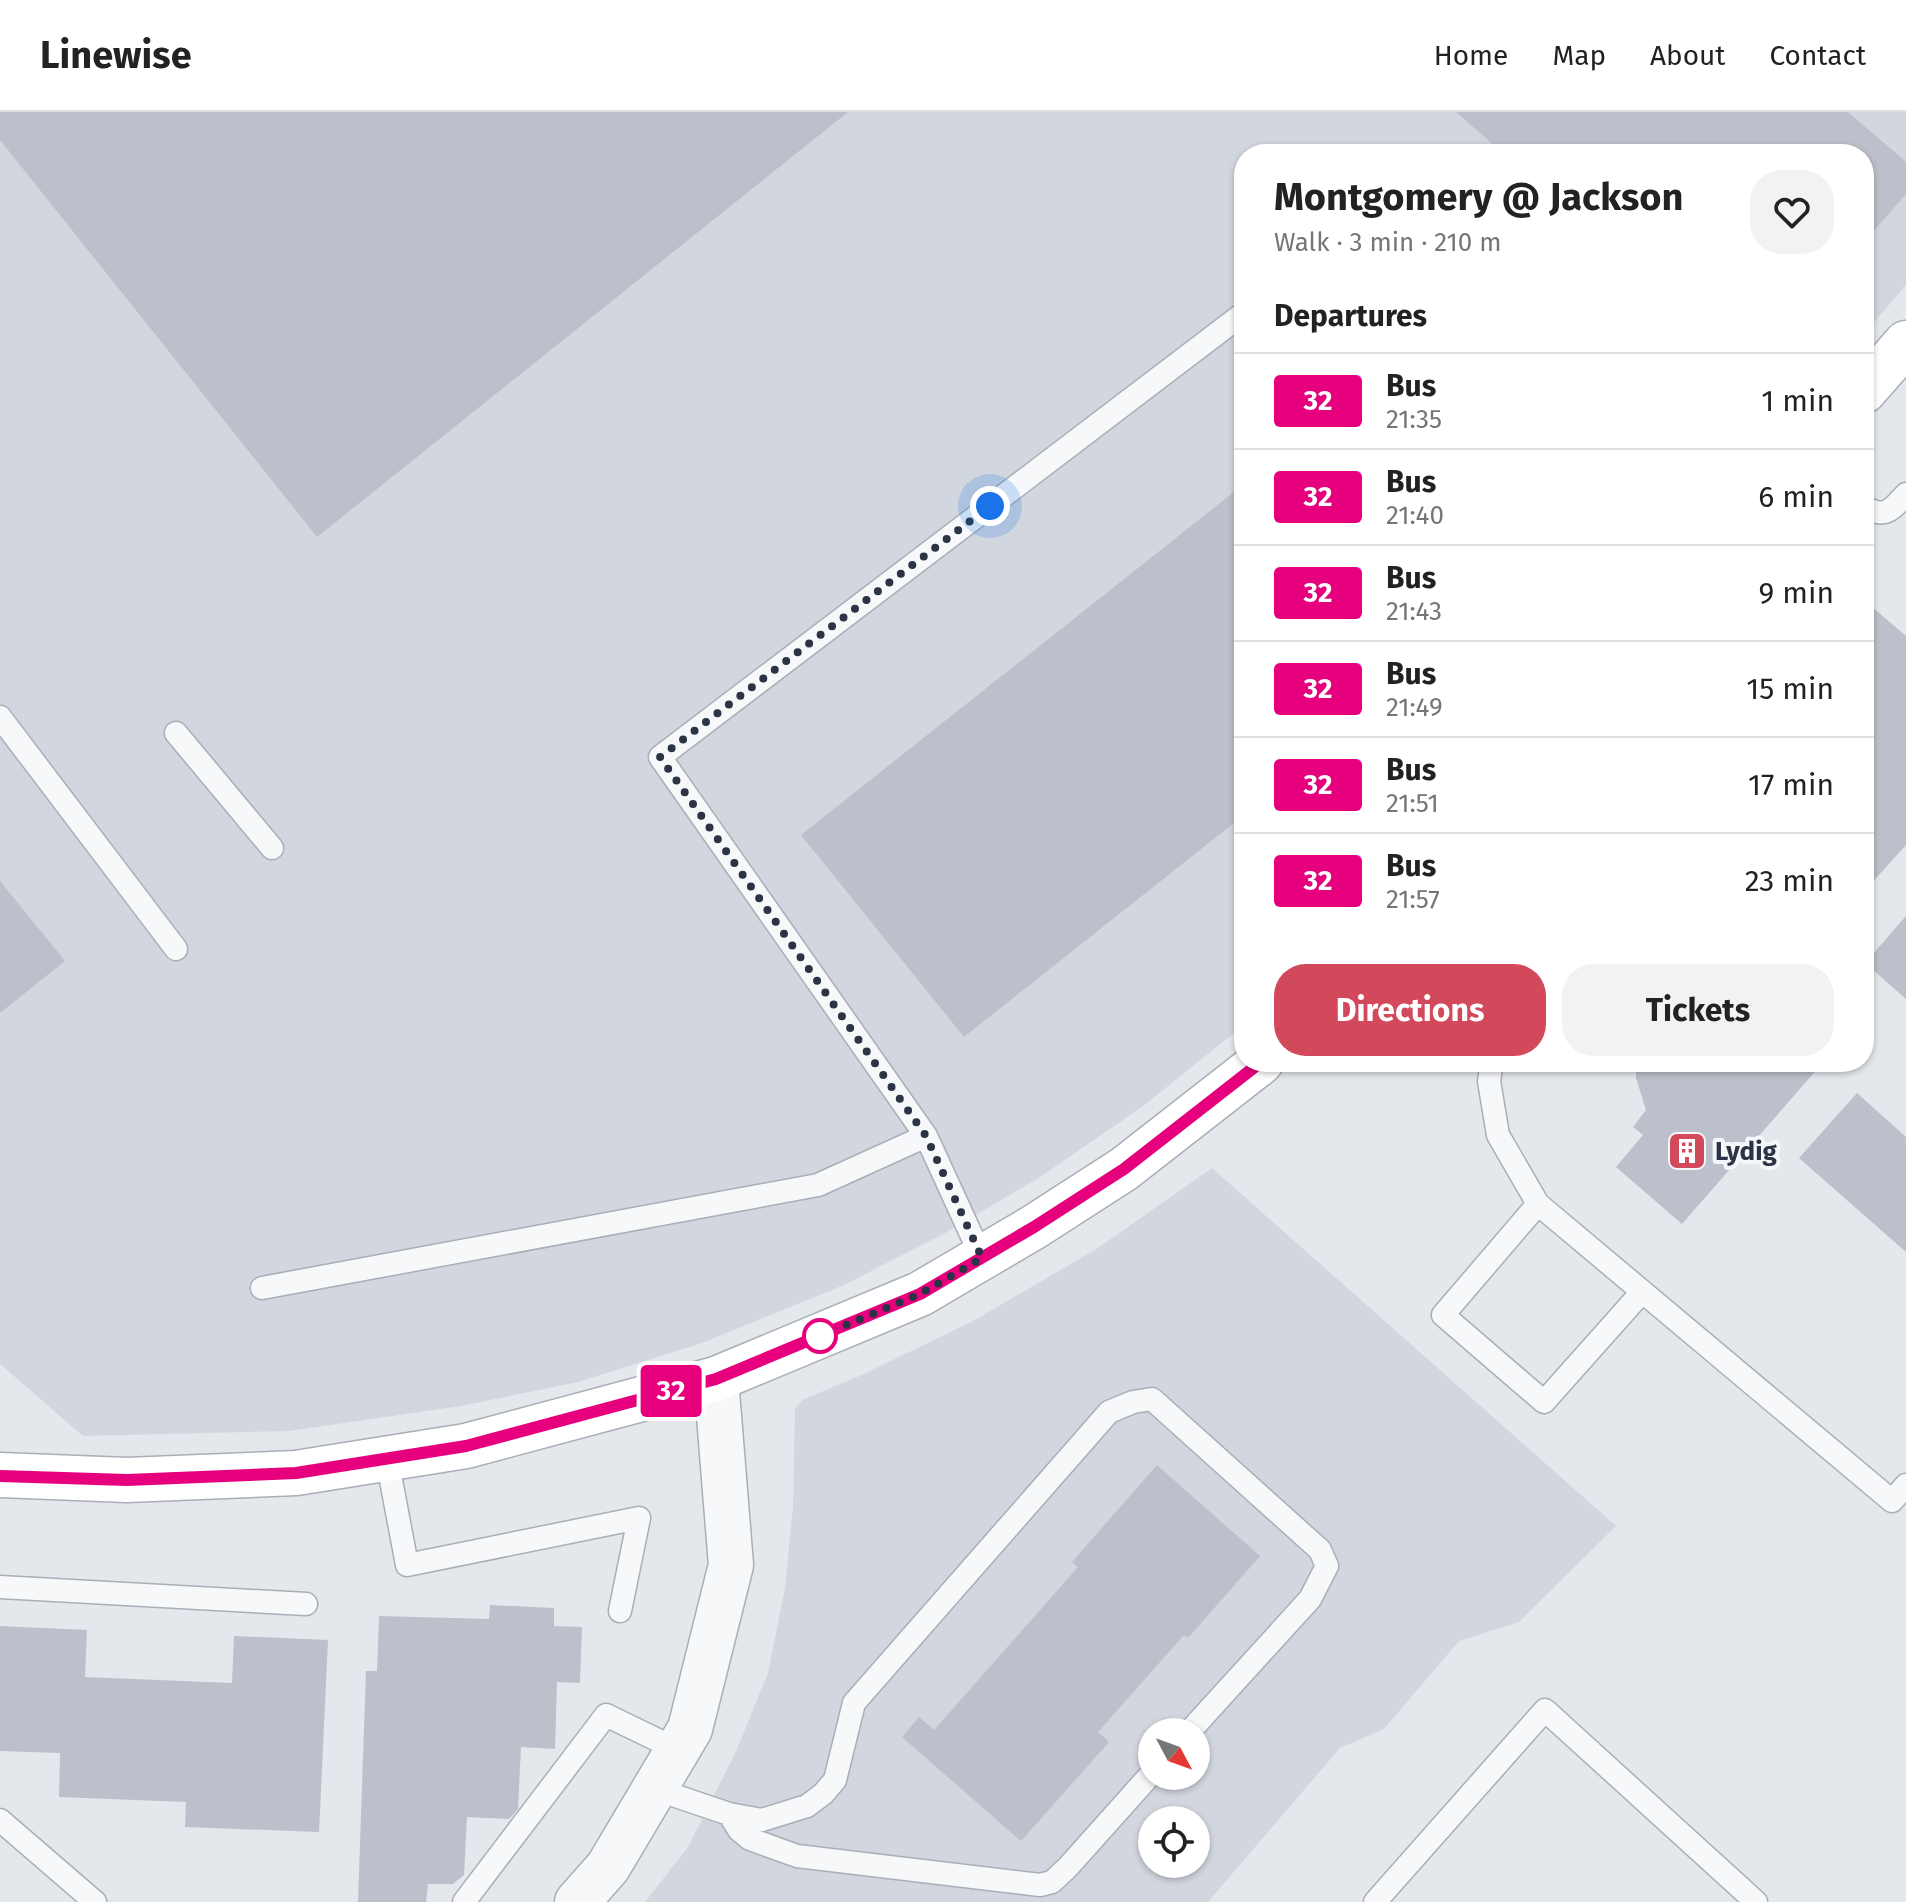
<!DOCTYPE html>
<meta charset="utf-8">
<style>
:root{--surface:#fff;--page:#f2f2f2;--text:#222;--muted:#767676;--line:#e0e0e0;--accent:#d1495b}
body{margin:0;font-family:"Fira Sans",sans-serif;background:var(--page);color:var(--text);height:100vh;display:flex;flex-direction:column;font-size:30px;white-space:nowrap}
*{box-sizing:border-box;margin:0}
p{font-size:26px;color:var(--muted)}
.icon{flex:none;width:44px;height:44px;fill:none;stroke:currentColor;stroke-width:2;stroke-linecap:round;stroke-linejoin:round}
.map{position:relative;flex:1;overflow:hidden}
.details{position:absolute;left:1234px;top:32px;width:640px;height:928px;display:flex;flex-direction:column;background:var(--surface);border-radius:32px;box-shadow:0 2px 6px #0004}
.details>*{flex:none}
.badge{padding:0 16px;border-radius:6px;font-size:28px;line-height:52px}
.needle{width:52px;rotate:131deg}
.fabs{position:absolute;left:1138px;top:1606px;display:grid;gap:16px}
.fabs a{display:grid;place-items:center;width:72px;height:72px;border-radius:50%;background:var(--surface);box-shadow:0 2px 6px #0004;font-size:40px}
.you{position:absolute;width:40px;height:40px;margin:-20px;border:6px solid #fff;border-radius:50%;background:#1a73e8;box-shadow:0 0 0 12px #1a73e833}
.map>.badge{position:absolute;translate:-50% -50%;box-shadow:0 0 0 4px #fff}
h2{padding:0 40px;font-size:30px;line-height:72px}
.round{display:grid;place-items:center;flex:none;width:84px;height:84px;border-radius:32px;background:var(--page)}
.headline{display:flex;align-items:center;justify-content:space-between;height:136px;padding:0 40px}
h1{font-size:38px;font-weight:700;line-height:60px}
.action{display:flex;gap:16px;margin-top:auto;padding:16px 40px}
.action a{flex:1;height:92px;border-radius:32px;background:var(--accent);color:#fff;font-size:32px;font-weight:700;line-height:92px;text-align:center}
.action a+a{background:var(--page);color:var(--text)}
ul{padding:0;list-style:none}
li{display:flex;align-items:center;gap:24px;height:96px;padding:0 40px;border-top:2px solid var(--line)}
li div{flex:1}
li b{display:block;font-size:30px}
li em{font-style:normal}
li .badge{min-width:88px;font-weight:700;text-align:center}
header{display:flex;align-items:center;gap:48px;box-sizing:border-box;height:112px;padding:0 40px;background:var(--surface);border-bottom:2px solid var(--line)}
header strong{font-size:38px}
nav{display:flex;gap:44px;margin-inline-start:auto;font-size:28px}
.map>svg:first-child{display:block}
</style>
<header>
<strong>Linewise</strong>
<nav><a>Home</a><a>Map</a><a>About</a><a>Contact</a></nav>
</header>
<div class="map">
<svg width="1906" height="1790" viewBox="0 0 1906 1790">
<rect width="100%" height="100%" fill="#e4e7ec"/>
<!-- built -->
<path fill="#d2d6de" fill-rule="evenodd" d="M0 0H1906V173L1864 222V42H1244V913L1142 995 1037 1067 945 1121 844 1173 702 1231 578 1270 461 1294 289 1319 83 1324 0 1252Z
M1212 1056 1616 1414 1519 1510 1459 1529 1384 1617 1340 1636 1208 1790H645L688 1735 735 1642 768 1561 785 1476 793 1395 795 1297 802 1288 864 1262 975 1208 1098 1136ZM1152 1620H1196V1664H1152ZM1152 1708H1196V1752H1152Z"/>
<!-- building -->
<path fill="#bbc0ca" d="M0 0H848L317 425 0 28Z
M1456 0H1848L1906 50V82L1864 130V42H1504Z
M1244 372V703L964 925 801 723Z
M1864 488 1906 524V733L1869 774 1864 770Z
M0 769 65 849 0 901Z
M1906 804V887L1865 851Z
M1636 950H1813L1819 955 1682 1112 1616 1055 1643 1023 1633 1015 1646 998 1636 966Z
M1857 981 1906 1025V1140L1799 1046Z
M1157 1353 1260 1444 1188 1526 1184 1523 1098 1620 1109 1630 1021 1729 902 1625 919 1605 934 1618 1078 1455 1072 1450Z
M490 1493 554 1496V1514L582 1515 580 1571 557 1570 555 1637 521 1635 518 1697 509 1707 467 1705 464 1763 453 1772H428L426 1790H358L366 1559H377L379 1504 489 1507Z
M0 1514 87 1518 85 1565 232 1571 234 1524 328 1528 319 1720 185 1715 186 1690 59 1685 60 1641 0 1639Z"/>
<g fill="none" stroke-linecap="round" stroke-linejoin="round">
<!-- service casing -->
<g stroke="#a9aeb7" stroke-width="25">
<path id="service" d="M1864 395C1886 407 1891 398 1906 382
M0 605 176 837
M176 621 272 736
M1492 950 1489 969 1498 1023 1538 1092 1892 1389 1906 1373
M1538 1092 1443 1203 1544 1290 1642 1180
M982 1146 926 1024 660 645 1244 201
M262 1176 818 1073 926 1024
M387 1347 407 1453 639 1406 620 1499
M0 1475 306 1492
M655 1677 729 1702 762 1708 807 1694 823 1682 835 1668 854 1591 1109 1300 1133 1290 1152 1287 1320 1438 1327 1454 1310 1487 1189 1620
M729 1702 739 1718 750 1727 797 1744 1040 1773 1052 1770 1068 1755 1152 1661
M0 1708 95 1790
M464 1790 606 1603 678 1638
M1375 1790 1545 1598 1756 1790"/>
</g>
<!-- minor casing -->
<g stroke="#a9aeb7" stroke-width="47">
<path id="minor" d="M577 1790 608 1755 690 1617 731 1453 716 1267"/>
</g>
<!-- secondary casing -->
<g stroke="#a9aeb7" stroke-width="47">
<path id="secondary" d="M1864 279 1906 231
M0 1363 127 1368 296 1361 466 1334 716 1267 920 1182 1034 1115 1124 1057 1261 950"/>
</g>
<!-- service -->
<use href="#service" stroke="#f7f8fa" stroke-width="22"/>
<!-- minor -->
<use href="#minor" stroke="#f7f8fa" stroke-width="44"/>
<!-- secondary -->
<use href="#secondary" stroke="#fff" stroke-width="44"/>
</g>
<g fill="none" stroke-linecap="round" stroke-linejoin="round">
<!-- line casing -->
<g stroke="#fff" stroke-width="18">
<path id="line" d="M0 1364 127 1368 296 1361 466 1334 716 1267 920 1182 1034 1115 1124 1057 1261 950"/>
</g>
<!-- line -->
<use href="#line" stroke="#e6007e" stroke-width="12"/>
<!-- walk -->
<path stroke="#2b3445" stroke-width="8" stroke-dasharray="0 14.4" d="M820 1224 920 1182 982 1146 926 1024 660 645 990 394"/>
</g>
<!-- icons -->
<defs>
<g id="building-square" transform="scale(2)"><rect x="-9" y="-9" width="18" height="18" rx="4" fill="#d1495b" stroke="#f4f6f9"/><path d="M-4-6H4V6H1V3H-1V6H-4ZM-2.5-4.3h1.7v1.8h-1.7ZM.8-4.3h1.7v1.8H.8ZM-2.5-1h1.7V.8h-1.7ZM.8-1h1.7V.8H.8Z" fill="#fff"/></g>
</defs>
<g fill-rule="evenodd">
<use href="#building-square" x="1687" y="1039"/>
</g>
<!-- markers -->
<circle fill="#fff" stroke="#e6007e" stroke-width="4" cx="820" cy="1224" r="16"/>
<g text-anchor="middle" stroke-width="8" stroke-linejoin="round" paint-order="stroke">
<!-- poi labels -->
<g font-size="26" font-weight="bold" fill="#2b3445" stroke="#f4f6f9" text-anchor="start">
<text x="1715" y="1048">Lydig</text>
</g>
</g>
</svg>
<div class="fabs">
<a><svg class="needle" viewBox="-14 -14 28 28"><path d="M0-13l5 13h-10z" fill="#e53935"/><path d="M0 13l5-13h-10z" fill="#767676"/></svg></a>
<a><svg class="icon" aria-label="locate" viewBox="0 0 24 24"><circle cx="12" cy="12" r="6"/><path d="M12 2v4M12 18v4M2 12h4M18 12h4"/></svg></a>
</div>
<div class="you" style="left:990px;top:394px"></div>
<b class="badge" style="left:671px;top:1279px;background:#e6007e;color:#fff">32</b>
<section class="details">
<div class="headline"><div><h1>Montgomery @ Jackson</h1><p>Walk · 3 min · 210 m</p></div><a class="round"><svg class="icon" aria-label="heart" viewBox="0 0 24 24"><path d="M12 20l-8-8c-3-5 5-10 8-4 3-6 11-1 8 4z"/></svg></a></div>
<h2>Departures</h2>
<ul>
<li><span class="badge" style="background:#e6007e;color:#fff">32</span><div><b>Bus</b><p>21:35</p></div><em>1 min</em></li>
<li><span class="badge" style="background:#e6007e;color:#fff">32</span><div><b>Bus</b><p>21:40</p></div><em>6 min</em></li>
<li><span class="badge" style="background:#e6007e;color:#fff">32</span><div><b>Bus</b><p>21:43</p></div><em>9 min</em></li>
<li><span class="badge" style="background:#e6007e;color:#fff">32</span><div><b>Bus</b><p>21:49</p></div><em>15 min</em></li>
<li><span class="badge" style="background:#e6007e;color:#fff">32</span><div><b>Bus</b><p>21:51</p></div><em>17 min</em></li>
<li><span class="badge" style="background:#e6007e;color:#fff">32</span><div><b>Bus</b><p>21:57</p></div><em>23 min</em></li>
</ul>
<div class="action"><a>Directions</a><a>Tickets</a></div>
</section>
</div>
